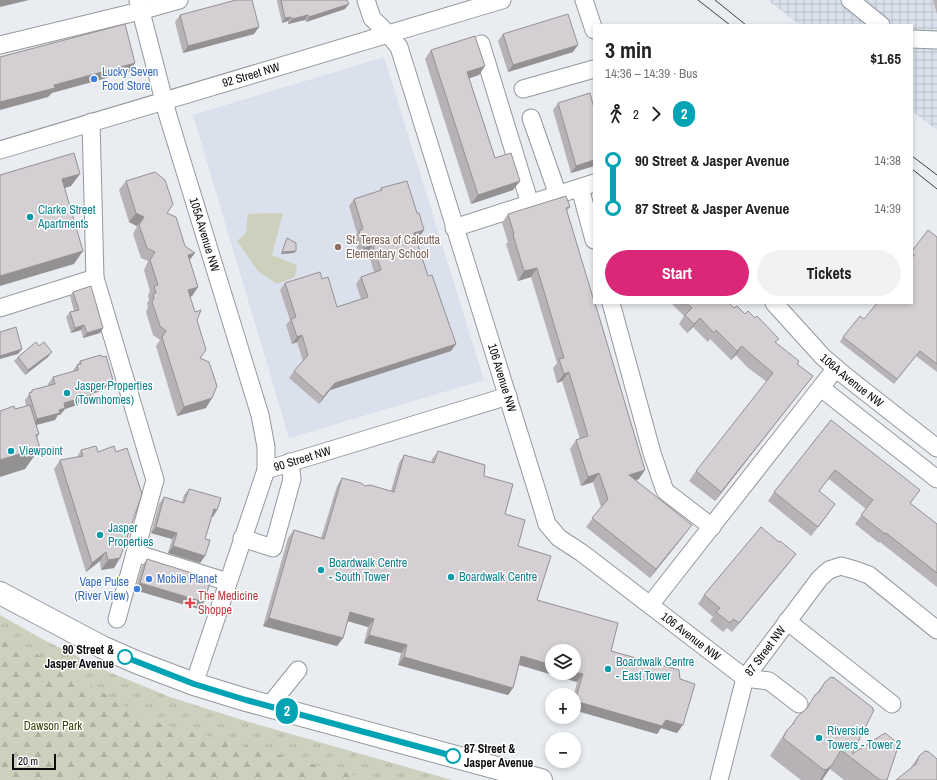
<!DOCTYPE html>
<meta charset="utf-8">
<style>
:root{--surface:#fff;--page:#f2f2f2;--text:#222;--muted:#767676;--accent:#db2777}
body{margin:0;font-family:"Archivo Narrow",sans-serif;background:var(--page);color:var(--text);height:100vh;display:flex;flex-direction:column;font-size:15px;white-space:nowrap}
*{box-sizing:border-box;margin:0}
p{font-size:13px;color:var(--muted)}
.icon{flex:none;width:22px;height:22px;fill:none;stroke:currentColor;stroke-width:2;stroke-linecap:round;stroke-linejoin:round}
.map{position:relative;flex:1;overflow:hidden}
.details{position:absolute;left:593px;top:24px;width:320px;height:280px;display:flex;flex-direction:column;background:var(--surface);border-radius:0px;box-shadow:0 2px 6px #0003}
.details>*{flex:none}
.badge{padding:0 8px;border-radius:13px;font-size:14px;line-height:26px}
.controls{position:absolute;left:545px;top:644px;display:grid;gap:8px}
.controls a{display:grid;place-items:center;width:36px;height:36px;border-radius:50%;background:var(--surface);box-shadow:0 2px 6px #0003;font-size:20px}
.scale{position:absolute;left:12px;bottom:10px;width:44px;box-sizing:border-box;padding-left:4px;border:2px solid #0b0c0e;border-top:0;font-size:11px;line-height:14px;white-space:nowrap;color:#0b0c0e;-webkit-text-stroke:3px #fff;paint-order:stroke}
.map>.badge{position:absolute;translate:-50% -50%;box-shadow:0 0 0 2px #fff}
.legs{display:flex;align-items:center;gap:6px;height:44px;padding:0 12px;font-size:13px}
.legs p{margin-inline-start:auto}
.summary{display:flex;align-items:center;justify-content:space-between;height:68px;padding:0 12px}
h1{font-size:22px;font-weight:800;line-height:30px}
.cta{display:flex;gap:8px;margin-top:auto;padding:8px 12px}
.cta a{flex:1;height:46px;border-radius:24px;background:var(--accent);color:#fff;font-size:16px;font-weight:800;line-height:46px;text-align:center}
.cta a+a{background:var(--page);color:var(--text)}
ul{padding:0 12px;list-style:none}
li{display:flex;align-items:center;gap:14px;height:48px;font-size:15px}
li i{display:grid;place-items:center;width:6px;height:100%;margin:0 5px;background:currentColor}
li i::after{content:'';width:10px;height:10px;margin:-5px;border:3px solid;border-radius:50%;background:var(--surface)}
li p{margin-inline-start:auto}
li:first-child i{background:linear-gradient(#0000 50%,currentColor 0)}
li:last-child i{background:linear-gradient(currentColor 50%,#0000 0)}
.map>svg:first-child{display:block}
</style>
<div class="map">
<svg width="937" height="780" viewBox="0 0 937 780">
<defs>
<pattern id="industrial-grid" width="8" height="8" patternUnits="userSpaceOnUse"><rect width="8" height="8" fill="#dae1ec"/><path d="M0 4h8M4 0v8" fill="none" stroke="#bac0c9"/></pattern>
<pattern id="grass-tufts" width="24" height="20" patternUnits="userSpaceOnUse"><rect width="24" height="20" fill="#ccd0bc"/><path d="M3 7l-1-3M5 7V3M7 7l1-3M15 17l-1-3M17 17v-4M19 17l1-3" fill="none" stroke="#aeb1a0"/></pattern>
<pattern id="forest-firs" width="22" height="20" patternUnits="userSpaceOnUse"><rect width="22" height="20" fill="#ccd0bc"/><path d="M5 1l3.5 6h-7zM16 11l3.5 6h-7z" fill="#aeb1a0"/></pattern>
</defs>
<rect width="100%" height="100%" fill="#e9ecf0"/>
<!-- built -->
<path fill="#dae1ec" d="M384 57 484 380 289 438 193 115Z"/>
<!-- industrial -->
<path fill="url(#industrial-grid)" d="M769 0H937V130L912 111V25H800L770 2Z"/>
<!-- grass -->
<path fill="url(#grass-tufts)" d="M0 615 44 640 109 672 170 697 242 720 452 780H286L0 663Z"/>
<!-- forest -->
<path fill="url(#forest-firs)" d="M0 633 151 721 374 780H0Z"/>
<!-- green -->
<path fill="#ccd0bc" d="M283 213 272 255 297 265 295 277 277 284 258 271 237 241 246 233 248 214Z"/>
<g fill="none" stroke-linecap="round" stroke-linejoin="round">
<!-- minor casing -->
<g stroke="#95989c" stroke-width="19">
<g id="minor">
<path id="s1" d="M138 0 168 116 260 415 266 447V470L194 684"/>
<path id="s2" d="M366 0 372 18 388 34 399 47C448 207 499 365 547 524L559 538 582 553 745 678 769 681 799 704"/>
<path d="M584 0 594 30"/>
<path d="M850 0 881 25"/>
<path d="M912 39 937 40"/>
<path d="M481 44 530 204"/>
<path d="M0 45 140 11 179 0"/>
<path d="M523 89 594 69"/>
<path d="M531 118 558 195"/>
<path d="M91 122 95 278 155 480 117 619"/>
<path id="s3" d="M0 150 502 0"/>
<path d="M580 188 594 240"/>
<path d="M454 228 594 183"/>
<path d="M611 303 652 453 665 491 712 527"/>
<path id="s4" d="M774 303 823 357 844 375 937 448"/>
<path d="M0 308 95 278"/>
<path d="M821 388 937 479"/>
<path id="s5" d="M266 470 508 396"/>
<path d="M242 538 273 548 292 479 290 462"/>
<path d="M135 553 228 582"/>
<path d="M650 605 836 368"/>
<path d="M787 621 892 704"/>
<path d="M269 706 298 670"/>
<path id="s6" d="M719 780 745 678 820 578 829 570 841 566 855 570 869 575 937 630"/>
</g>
</g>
<!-- major casing -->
<g stroke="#95989c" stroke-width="24">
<path id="major" d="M0 593 102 647 136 662 194 684 246 700 541 780"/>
</g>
<!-- minor -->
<use href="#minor" stroke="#fff" stroke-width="17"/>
<!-- major -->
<use href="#major" stroke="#fff" stroke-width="22"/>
<!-- tram -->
<path stroke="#3e3f42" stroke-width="1" d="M698 0 730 25
M715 0 746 25
M912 156 937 175
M912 169 937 189"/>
</g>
<!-- wall -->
<path fill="#b6b2b5" d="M277 0H281L345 9 306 22 305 20 288 24V21L282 23 277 1Z
M933 0H937V14Z
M180 15 259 27 254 34 183 53 175 22Z
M503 34 573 52 508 72 498 41Z
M431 50 479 75 469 78 495 158 520 181 513 190 471 204 425 59Z
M558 103 594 108V166L571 173 553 110Z
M126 181 167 213 185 246 195 253 189 260 198 287 192 296 190 297 197 320 206 408 177 416 156 346 160 340 153 335 146 312 148 307 147 303 149 300 148 295 150 291 144 270 148 261 141 258 133 234 137 226 129 222 119 190Z
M381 188 417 213 424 230 419 237 416 238 451 351 330 390 319 404 289 378 294 371 303 361 297 342 292 344 286 325 290 320 280 290 285 283 322 279 337 307 361 299 356 284 361 277 374 272 368 252 359 255 354 238 357 233 349 206 354 199 379 191Z
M570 207 567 211 639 479 636 480 685 534 650 578 586 527 601 507 593 482 581 486 570 449 576 440 580 439 562 381 557 383 553 368 557 363 531 277 518 281 506 244 508 242 502 223 508 214Z
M937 237V372L916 356 894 384 840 342 843 337 864 319 912 303V251Z
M287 238 296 251 294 253 281 254 286 240Z
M73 292 103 328 100 333 83 338 81 330 71 333 66 317 70 312 74 311 70 296Z
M671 303H729L734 308 745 314 776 343 797 364 813 376 806 385 715 501 689 481 696 471 767 382 747 367 736 355 731 360 710 339 708 342 693 327 687 333 679 324 684 316Z
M18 357H48L25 375 14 361Z
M102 357 113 380 108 387H106L104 390 91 394 86 402 65 409 60 415H58L55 420 36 425 37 438 40 448 25 469 15 409 26 406 25 400 32 390 48 386V384L53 377 72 372 80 361Z
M831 420 914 499 910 503 937 524V587L880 542 879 543 855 524 866 509 829 479 819 491 829 513 811 536 768 501 774 492Z
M81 450 120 558 114 568 101 570 100 561 86 572 54 469 60 460 77 457Z
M438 451 484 476 505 514 518 546 537 600 611 651 677 733 661 728 657 734 574 710V695L577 682 519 665 513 688 508 695 398 665 401 653 364 643 368 627 348 621 343 638 337 646 263 626 288 538 294 530 321 538 337 486 342 478 365 486 391 491 399 463 404 455 431 463 432 459Z
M189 489 217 510 212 517 205 539V556L200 563 168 553 172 539 151 533 159 504 164 497 182 502 184 495Z
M147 559 199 609 135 590 142 566Z
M789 563 732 632 727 628 723 632 710 621 713 617 698 604 704 595Z
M825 682 852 754 887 780H844L830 769 822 780H801L770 756 775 748 787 730 790 727 797 717 804 711Z
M919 756 937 759 911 767Z"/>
<!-- shaded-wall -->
<path fill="#949193" d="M0 0H29L0 7Z
M349 4 345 9 306 22 309 17Z
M308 15 305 20 288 24 292 19Z
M291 17 288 21 282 23 285 18Z
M259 27 254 34 183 53 188 46Z
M578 45 573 52 508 72 513 65Z
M135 63 129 72 52 93 48 97 0 110V102L54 85Z
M485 66 479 75 461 81 467 72Z
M594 160V166L571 173 576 166Z
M80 174 71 186 53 192 62 179Z
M520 181 513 190 471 204 478 195Z
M136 213 144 217 137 226 129 222Z
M424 230 419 237 409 240 414 233Z
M373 245 368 252 359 255 364 248Z
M83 251 74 264 0 286V276Z
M296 251 294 253 281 254 282 252Z
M195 253 188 262V255Z
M537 268 531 277 518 281 524 271Z
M198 287 192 296 182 300 188 290Z
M700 318 693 327 687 333 694 324Z
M84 325 81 330 71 333 75 328Z
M103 328 100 333 83 338 87 333Z
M302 335 297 342 292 344 297 337Z
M456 344 451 351 330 390 319 404 323 397 335 383Z
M742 346 736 355 731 360 737 351Z
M22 349 18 354 0 359V356Z
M52 352 48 357 25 375 28 370Z
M569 372 562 381 557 383 564 374Z
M813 376 806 385 715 501 721 492Z
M113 380 108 387H106L104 390 85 396 90 389Z
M91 395 86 402 65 409 60 415H58L55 420 32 426 37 419 64 403Z
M212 398 206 408 177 416 184 407Z
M39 434 27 452 40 448 25 469 0 477V460L36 435Z
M645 470 639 479 623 484 629 475Z
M599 473 593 482 581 486 588 477Z
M214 509 217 510 213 517 210 516Z
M692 525 685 534 650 578 656 569Z
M156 527 177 533 172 539 151 533Z
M173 546 205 556 200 563 168 553Z
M106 552 100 561 86 572 92 563Z
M796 554 789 563 732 632 739 623Z
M120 558 114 568 101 570 108 560Z
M140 583 204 602 199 609 135 590Z
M350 612 374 619 368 627 344 620Z
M269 618 343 638 337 646 263 626Z
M369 635 407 645 401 653 364 643Z
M521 656 552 665V673H574V672L583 674 577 682 516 664Z
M404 657 513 688 508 695 398 665Z
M575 701 666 720 683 725 677 733 661 728 657 734 574 710V703Z
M832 765 822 780H820L826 770Z"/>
<!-- building -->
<path fill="#d4cfd2" stroke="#949193" d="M236 0H252L259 27 188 46 180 15Z
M281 0H347L349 4 309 17 308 15 292 19 291 17 285 18Z
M568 14 578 45 513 65 503 34Z
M125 24 135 63 54 85 55 88 0 102V57Z
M475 36 485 66 467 72 495 158 511 153 520 181 478 195 431 50Z
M590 93 594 108V160L576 166 558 103Z
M74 153 80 174 62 179 83 251 0 276V175Z
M155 172 165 180 173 204 167 213 176 217 185 246 195 253 188 255 198 287 188 290 195 312 201 310 197 320 206 350 200 358 209 362 217 386 212 398 184 407 162 337 166 331 160 326 152 302 154 298 153 294 156 293 154 286 158 285 150 260 155 252 147 248 139 225 144 217 136 213 126 181Z
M407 181 417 213H419L424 230 414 233 428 276 432 275 456 344 335 383 323 397 294 371 308 355 302 335 297 337 291 319 296 317 285 283 320 272 322 279 328 277 337 307 368 297 361 277 381 270 373 245 364 248 359 231 363 229 354 199 382 190 381 188Z
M566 196 570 207 566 208 594 301V303H595L645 470 629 475 692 525 656 569 592 518 608 499 599 473 588 477 576 440 588 436 569 372 564 374 559 359 564 358 537 268 524 271 513 235 514 234 508 214Z
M928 230 937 237V364L920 351 897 379 843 337 860 316 864 319 877 303H912V258L914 255 912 253V251Z
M287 238 296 243V251L282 252Z
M91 286 103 328 87 333 84 325 75 328 70 312 79 310 73 292Z
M686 303H729L734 308 737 306 745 314 748 311 755 318 757 316 779 339 775 342 799 361 797 364 813 376 721 492 696 471 773 373 754 357 742 346 737 351 716 330 714 333 700 318 694 324 685 315 692 308Z
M16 327 22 349 0 356V332Z
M36 342 39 346 44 342 52 352 28 370 18 357Z
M101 355 102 357 106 356 113 380 108 381 109 383 90 389 91 395 64 403 65 408 59 410 60 413 37 419 29 393 32 392V390L55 384 53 377 78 370 77 365 81 364 80 361Z
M30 405 39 434 36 435 40 448 0 460V411L14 406 15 409Z
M831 420 920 490 910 503 937 524V573L886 533 885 534 861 515 873 500 835 470 819 491 835 504 818 527 774 492Z
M96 446 98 452 114 446 116 452 127 448 142 494 120 558 108 560 106 552 92 563 60 460 83 456 81 450Z
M438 451 485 465 484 476 513 484 505 514 525 520 518 546 551 556 537 600 618 623 611 651 679 670 680 679 695 684 683 725 666 720 662 726 575 701 583 674 574 672V651H552V665L521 656 513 688 404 657 407 645 369 635 374 619 350 612 343 638 269 618 294 530 324 539 342 478 361 483 365 486 370 485 394 492 404 455 434 463Z
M189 489 221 498 217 510 214 509 205 539 210 540 205 556 173 546 177 533 156 527 164 497 184 503Z
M761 527 779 542 780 541 796 554 739 623 733 619 730 623 716 612 720 608 704 595Z
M147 559 211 579 204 602 140 583Z
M831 677 833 678V677L873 708 872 709 874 710 852 754 885 733 899 744 887 780H880L841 750 832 765 826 770 825 769 824 770 783 738 787 730 793 724 797 717 807 708 815 695 819 692 825 682Z
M925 751 929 752 937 759V780H896L916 764 919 756Z"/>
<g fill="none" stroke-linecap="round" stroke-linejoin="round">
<!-- line-1 casing -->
<g stroke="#fff" stroke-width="9">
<path id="line-1" d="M125 657 194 684 246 700 453 756"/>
</g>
<!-- line-1 -->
<use href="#line-1" stroke="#00a3b4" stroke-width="6"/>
</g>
<!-- markers -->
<g fill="#3f7fe0" stroke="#fff" stroke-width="1.5">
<circle cx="94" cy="79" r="4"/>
<circle cx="149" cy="579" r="4"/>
<circle cx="137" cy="589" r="4"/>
</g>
<g fill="#0f9aa8" stroke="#fff" stroke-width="1.5">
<circle cx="30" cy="217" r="4"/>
<circle cx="67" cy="393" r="4"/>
<circle cx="11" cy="451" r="4"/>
<circle cx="100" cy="535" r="4"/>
<circle cx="321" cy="570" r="4"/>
<circle cx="451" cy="577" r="4"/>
<circle cx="608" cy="669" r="4"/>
<circle cx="819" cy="738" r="4"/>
</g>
<circle fill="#8d6e63" stroke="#fff" stroke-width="1.5" cx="338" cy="247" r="4"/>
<path fill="#e0444e" stroke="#fff" stroke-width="1.5" d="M188 597h4v4h4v4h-4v4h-4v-4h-4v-4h4z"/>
<g fill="#fff" stroke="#00a3b4" stroke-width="2">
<circle cx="125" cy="657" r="7"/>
<circle cx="453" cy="756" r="7"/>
</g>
<g text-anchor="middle" stroke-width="3" stroke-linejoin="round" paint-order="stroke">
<!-- shop labels -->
<g font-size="12" fill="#366cbe" stroke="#fff" text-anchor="start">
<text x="102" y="76">Lucky Seven<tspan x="102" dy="14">Food Store</tspan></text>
<text x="157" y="583">Mobile Planet</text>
<text x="129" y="586" text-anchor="end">Vape Pulse<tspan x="129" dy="14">(River View)</tspan></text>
</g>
<!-- street labels -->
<g font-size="12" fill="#0b0c0e" stroke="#fff">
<text dy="4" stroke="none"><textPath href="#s3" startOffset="262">92 Street NW</textPath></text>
<text dy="4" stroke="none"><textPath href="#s1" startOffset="244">105A Avenue NW</textPath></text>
<text dy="4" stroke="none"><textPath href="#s2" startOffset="405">106 Avenue NW</textPath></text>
<text dy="4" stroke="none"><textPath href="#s4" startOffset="110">106A Avenue NW</textPath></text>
<text dy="4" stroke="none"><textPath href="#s5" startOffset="38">90 Street NW</textPath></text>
<text dy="4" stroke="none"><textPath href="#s2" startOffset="741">106 Avenue NW</textPath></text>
<text dy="4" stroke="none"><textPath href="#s6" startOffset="139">87 Street NW</textPath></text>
</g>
<!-- culture labels -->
<g font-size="12" fill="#0d838f" stroke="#fff" text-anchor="start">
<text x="38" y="214">Clarke Street<tspan x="38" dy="14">Apartments</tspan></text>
<text x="75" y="390">Jasper Properties<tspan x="75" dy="14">(Townhomes)</tspan></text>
<text x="19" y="455">Viewpoint</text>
<text x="108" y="532">Jasper<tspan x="108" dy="14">Properties</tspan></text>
<text x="329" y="567">Boardwalk Centre<tspan x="329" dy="14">- South Tower</tspan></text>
<text x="459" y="581">Boardwalk Centre</text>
<text x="616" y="666">Boardwalk Centre<tspan x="616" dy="14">- East Tower</tspan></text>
<text x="827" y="735">Riverside<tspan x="827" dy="14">Towers - Tower 2</tspan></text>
</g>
<!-- education labels -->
<g font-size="12" fill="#785e54" stroke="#fff" text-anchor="start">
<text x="346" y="244">St. Teresa of Calcutta<tspan x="346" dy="14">Elementary School</tspan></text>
</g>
<!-- health labels -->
<g font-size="12" fill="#be3a42" stroke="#fff" text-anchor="start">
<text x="198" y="600">The Medicine<tspan x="198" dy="14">Shoppe</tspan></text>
</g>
<!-- stop labels -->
<g font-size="12" font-weight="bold" fill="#0b0c0e" stroke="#fff" text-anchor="end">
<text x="114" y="654">90 Street &amp;<tspan x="114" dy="14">Jasper Avenue</tspan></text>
<text x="464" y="753" text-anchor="start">87 Street &amp;<tspan x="464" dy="14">Jasper Avenue</tspan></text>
</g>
<!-- park labels -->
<g font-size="12" fill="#3b4208" stroke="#fff">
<text x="53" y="730">Dawson Park</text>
</g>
</g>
</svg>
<div class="controls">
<a><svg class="icon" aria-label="layers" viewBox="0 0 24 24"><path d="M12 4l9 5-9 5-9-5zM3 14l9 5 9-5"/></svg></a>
<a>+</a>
<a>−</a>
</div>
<div class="scale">20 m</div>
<b class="badge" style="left:287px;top:711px;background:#00a3b4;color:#fff">2</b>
<section class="details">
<div class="summary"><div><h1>3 min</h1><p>14:36 – 14:39 · Bus</p></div><b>$1.65</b></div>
<div class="legs"><svg class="icon" aria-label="walk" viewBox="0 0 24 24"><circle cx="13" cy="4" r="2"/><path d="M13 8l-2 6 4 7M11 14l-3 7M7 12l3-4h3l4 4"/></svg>2<svg class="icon" aria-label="forward" viewBox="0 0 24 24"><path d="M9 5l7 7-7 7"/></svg><b class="badge" style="background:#00a3b4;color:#fff">2</b></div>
<ul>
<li><i style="color:#00a3b4"></i><b>90 Street &amp; Jasper Avenue</b><p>14:38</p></li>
<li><i style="color:#00a3b4"></i><b>87 Street &amp; Jasper Avenue</b><p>14:39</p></li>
</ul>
<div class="cta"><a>Start</a><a>Tickets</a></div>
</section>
</div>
